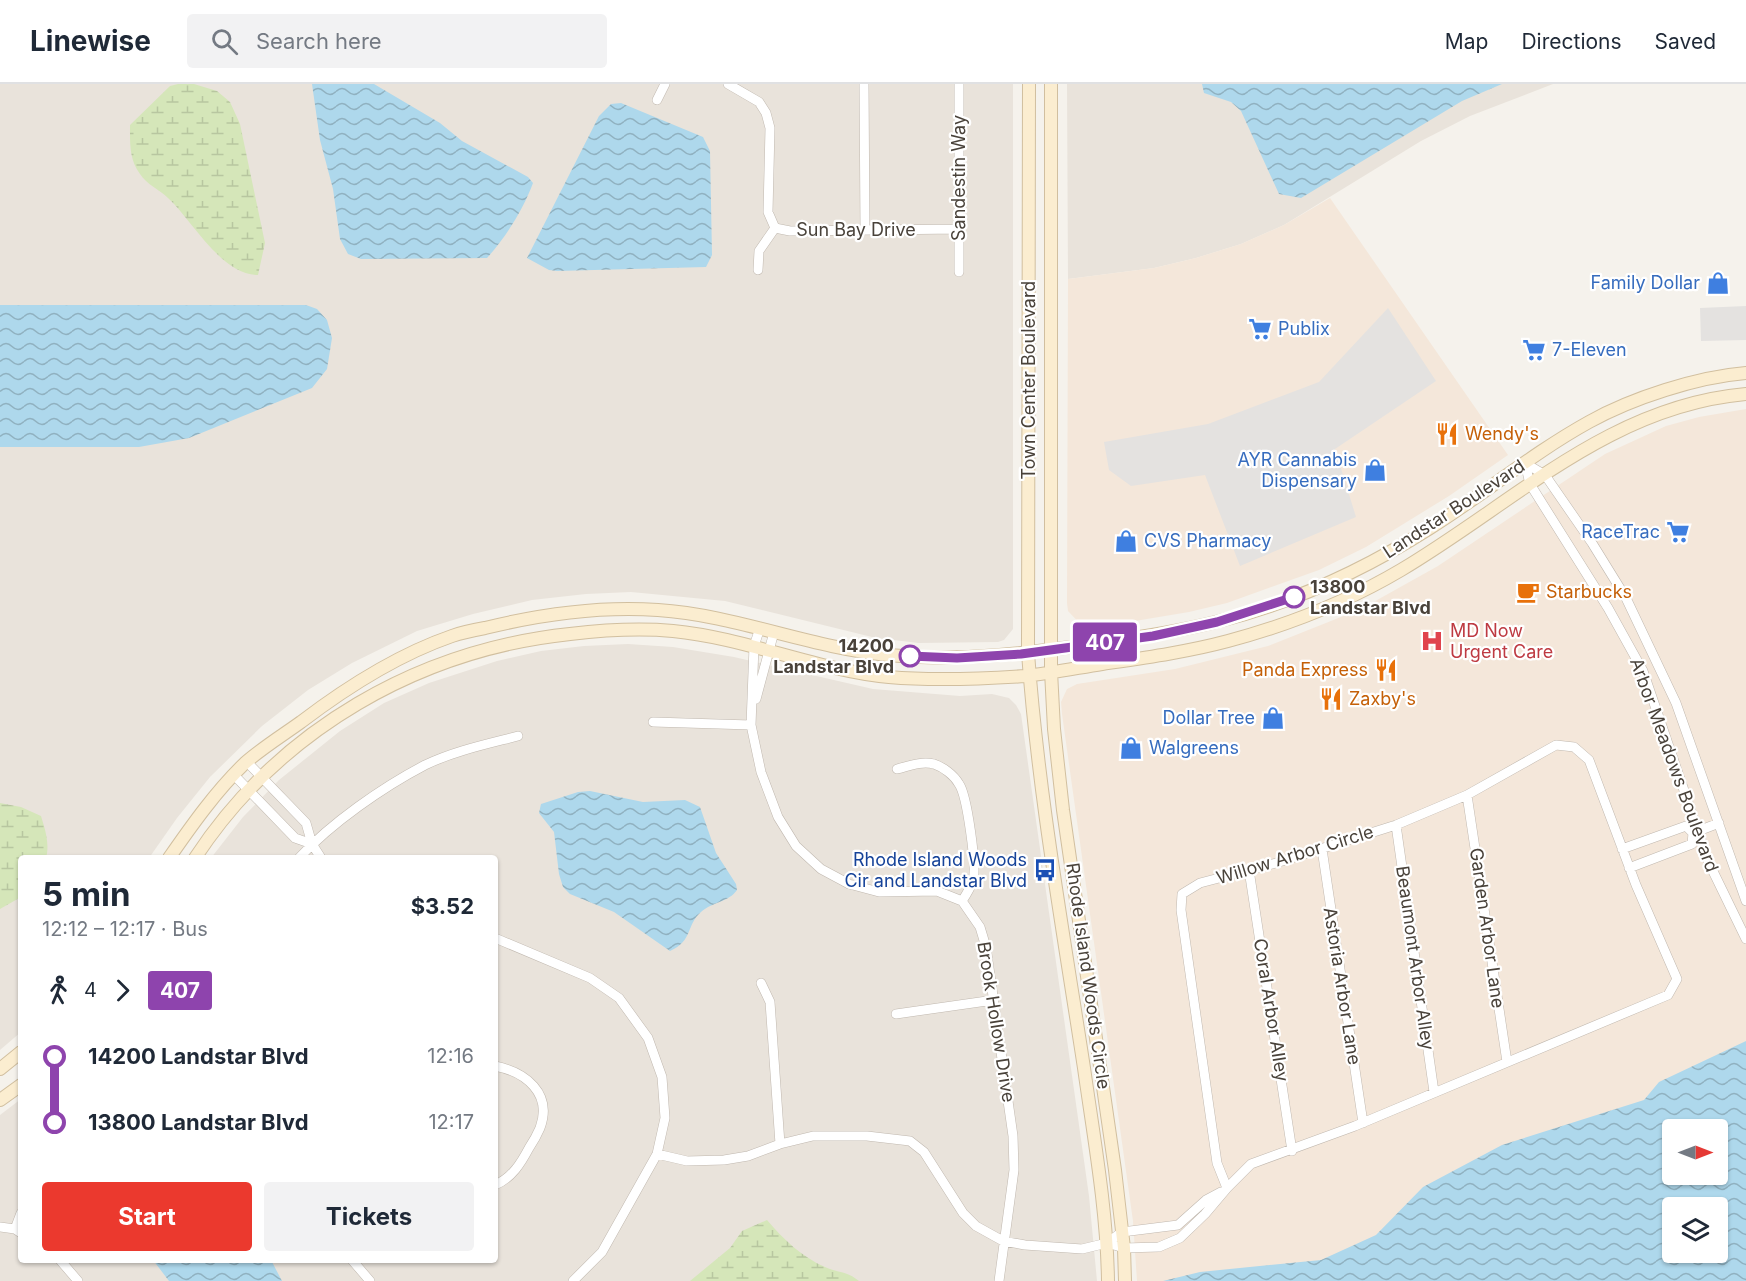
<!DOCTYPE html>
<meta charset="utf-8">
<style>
:root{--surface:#fff;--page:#f2f2f3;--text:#1f2937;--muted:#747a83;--line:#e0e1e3;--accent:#eb392e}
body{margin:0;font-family:Inter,sans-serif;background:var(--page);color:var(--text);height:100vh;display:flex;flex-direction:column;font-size:22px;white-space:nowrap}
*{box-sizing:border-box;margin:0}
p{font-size:20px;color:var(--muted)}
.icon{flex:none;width:33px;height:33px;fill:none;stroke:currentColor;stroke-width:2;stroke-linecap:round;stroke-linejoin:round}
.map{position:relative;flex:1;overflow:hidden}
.panel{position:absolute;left:18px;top:771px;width:480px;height:408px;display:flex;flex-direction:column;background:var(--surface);border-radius:6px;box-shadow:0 2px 4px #0004}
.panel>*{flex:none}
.badge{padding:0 12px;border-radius:4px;font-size:21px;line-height:39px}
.needle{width:39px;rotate:90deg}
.controls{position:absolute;left:1662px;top:1035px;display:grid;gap:12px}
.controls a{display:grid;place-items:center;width:66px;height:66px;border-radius:6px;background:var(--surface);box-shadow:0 2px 4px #0004;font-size:30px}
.map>.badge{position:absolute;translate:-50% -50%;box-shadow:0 0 0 3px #fff}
.legs{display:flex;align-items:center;gap:9px;height:66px;padding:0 24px;font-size:20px}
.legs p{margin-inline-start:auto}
.head{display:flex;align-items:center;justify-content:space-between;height:102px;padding:0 24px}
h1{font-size:33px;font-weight:700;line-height:45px}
.button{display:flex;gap:12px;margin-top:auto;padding:12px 24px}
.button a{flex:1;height:69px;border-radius:6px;background:var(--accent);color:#fff;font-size:24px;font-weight:700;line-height:69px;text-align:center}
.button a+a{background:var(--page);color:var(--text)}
ul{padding:0 24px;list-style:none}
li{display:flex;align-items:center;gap:21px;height:66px;font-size:22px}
li i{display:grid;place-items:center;width:9px;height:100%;margin:0 8px;background:currentColor}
li i::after{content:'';width:15px;height:15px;margin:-8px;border:4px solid;border-radius:50%;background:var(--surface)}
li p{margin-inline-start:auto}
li:first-child i{background:linear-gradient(#0000 50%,currentColor 0)}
li:last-child i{background:linear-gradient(currentColor 50%,#0000 0)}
header{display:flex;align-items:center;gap:36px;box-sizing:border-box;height:84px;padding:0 30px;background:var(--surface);border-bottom:2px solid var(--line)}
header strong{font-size:28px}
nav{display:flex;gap:33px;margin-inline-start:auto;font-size:21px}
.search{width:420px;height:54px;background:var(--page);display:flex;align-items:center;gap:15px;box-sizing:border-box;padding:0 21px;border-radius:6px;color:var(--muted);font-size:22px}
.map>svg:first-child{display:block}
</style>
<header>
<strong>Linewise</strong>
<div class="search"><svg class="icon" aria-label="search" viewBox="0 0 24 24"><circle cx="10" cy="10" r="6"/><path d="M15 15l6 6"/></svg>Search here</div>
<nav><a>Map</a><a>Directions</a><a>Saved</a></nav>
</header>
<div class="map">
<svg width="1746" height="1197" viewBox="0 0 1746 1197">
<defs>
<pattern id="wetland-marsh" width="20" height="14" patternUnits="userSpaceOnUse" patternTransform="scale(1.5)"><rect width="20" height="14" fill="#d5e6b9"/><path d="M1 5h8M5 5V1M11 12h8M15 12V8" fill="none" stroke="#b8c6a0"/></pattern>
<pattern id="water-waves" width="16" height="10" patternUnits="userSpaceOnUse" patternTransform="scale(1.5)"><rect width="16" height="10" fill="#aed8ec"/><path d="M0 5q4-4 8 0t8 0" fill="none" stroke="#90b1c0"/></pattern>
</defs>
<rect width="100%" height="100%" fill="#f5f2ec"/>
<!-- residential -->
<path fill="#e9e3db" d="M0 0H1013V545L1004 556 998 558 919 559 876 554 725 517 631 508 586 510 532 516 473 530 417 547 352 579 308 606 262 642 210 693 177 734 149 774H21V948L0 966Z
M1067 0H1553L1470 32 1421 57 1284 141 1241 160 1196 174 1154 184 1068 195Z
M628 560 673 563 734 573 873 605 960 612 992 610 1009 614 1016 621 1021 630 1089 1112 1097 1197H0V1031L21 1015V1176H495V774H211L243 733 279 696 340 647 384 619 429 599 497 577 541 567 584 562Z"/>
<!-- commercial -->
<path fill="#f4e7da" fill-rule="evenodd" d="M1330 114 1508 371 1449 412 1366 463 1319 486 1227 519 1189 528 1093 544 1083 543 1068 527 1067 519 1068 195 1154 184 1196 174 1241 160 1284 141Z
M1746 325V1197H1137L1133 1137 1062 630 1061 618 1067 605 1077 600 1175 585 1268 562 1361 525 1438 482 1605 370 1666 342 1699 333ZM1672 1046H1718V1090H1672ZM1672 1124H1718V1168H1672Z"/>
<!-- wetland -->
<path fill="url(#wetland-marsh)" d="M178 0H194L217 7 230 18 240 40 265 159 258 191C221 191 193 137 168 114 160 106 146 100 140 90 129 75 130 59 130 41L170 2Z
M0 719 21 723 41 732C45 745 50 760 46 774H21V813L0 825Z
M767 1136C783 1155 802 1173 825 1183 838 1189 847 1187 859 1197H690L730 1164 742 1147Z"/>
<!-- parking -->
<path fill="#e4e2e0" d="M1746 222V256L1701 257 1700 224Z
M1388 224 1436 297 1335 365 1356 433 1240 482 1205 391 1131 402 1109 386 1104 358 1208 340 1319 298Z"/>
<!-- water -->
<path fill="url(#water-waves)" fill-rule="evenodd" d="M312 0H374L440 39 462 57 528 93 533 99C523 126 506 153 487 174L361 175 348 170 340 155 333 105 320 56Z
M1202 0H1502L1462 17 1301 114 1279 110 1241 27 1231 18 1204 9Z
M621 19 703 53 710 67 712 171 706 183 557 187 549 186 527 174 599 32 611 20Z
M0 221H306L317 225 327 236 332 254 327 285 312 304 189 354 139 363H0Z
M590 707 643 718 685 716 700 723 716 769 736 800 737 806C729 818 712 818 701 828 686 841 693 857 670 867L614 828 570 810 563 803 559 790 554 748 539 729 541 720 578 708Z
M1746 957V1197H1163L1200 1188 1321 1176 1376 1151 1423 1103 1502 1061 1644 1016 1659 998ZM1672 1046H1718V1090H1672ZM1672 1124H1718V1168H1672Z
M153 1176H271L282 1197H169Z"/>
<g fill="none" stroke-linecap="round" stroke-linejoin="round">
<!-- street casing -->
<g stroke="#c0b8af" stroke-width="10">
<path id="street" d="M728 0 759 18 766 29 770 44 768 128 775 144
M864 0 865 146
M657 16 665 0
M775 144 790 147 959 145
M758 186 759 167 775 144
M959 188V0
M1525 379 1530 400 1608 524 1643 587 1709 779 1746 855
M1525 379 1545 391 1592 459 1626 514 1676 619 1746 817
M760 544 754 562 751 641 761 688 778 733 796 762 821 785 849 800 879 808 937 807 962 817 980 843 986 863 1013 1052 1014 1086 999 1197
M756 615 774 548
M653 638 751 641
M247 678 306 739 312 760 321 774
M897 685C909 682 921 677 934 680 943 683 954 691 959 700 967 711 977 783 973 796 971 803 966 811 962 817
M234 691 295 754 312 760
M1467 711 1507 978
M1396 741 1434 1008
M1693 749 1719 739
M1322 765 1363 1039
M1622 765 1686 742 1693 749
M299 774C331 739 383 703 425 681 454 667 487 660 518 652
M1629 784 1692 760 1693 749
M1249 786 1292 1067
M495 854 590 894 619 914 648 954 662 993 665 1034 657 1070 602 1168 573 1197
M761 899 770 918 780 1060
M896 930 994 916
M495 982C525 988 553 1009 540 1044 537 1051 533 1058 529 1064 521 1079 512 1094 495 1101
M657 1070 687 1077 724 1076 748 1072 780 1060 813 1052H867L910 1057 924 1068 963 1129 976 1142 1003 1157 1025 1161 1082 1165 1107 1159 1124 1164 1159 1163 1180 1154 1205 1130 1227 1104 1251 1080 1355 1042 1668 911 1677 895 1636 801 1589 676 1574 663 1556 661 1467 711 1396 741 1276 779 1200 799 1182 810 1181 826 1217 1079 1227 1104
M0 1143 15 1145 21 1149
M15 1145 21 1129
M1107 1159 1122 1148 1178 1141 1206 1116 1221 1108
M60 1176 78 1197
M352 1176 370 1197"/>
</g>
<!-- secondary casing -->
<g stroke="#d1bf9f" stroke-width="14">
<path id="secondary" d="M1029 0 1028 569C1038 708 1063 846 1084 984 1094 1055 1107 1126 1108 1197
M1051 0V587L1054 645 1063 726 1115 1086 1124 1164 1125 1197
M169 774C192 741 216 707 245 679 262 664 283 651 301 638 347 603 397 571 452 552 463 548 474 546 485 544 542 530 600 522 658 526 736 531 810 564 888 571 961 578 1033 569 1105 558 1142 553 1179 547 1216 538 1292 519 1364 486 1430 444 1484 410 1533 369 1589 338 1632 314 1697 293 1746 289
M195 774C280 645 419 566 570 550 604 546 639 544 673 547 746 554 816 586 889 593 934 597 981 595 1026 592 1051 589 1077 584 1102 580 1143 574 1187 568 1228 557 1288 541 1347 518 1401 486 1514 419 1609 322 1746 310
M0 985 21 968
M0 1016 21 1001"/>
</g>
<!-- street -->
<use href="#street" stroke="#fff" stroke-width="9"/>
<!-- secondary -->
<use href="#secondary" stroke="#fbedd0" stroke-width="12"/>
</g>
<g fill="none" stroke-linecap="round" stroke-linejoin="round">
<!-- line-1 casing -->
<g stroke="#fff" stroke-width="14">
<path id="line-1" d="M910 572 957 574 1021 570 1153 552 1217 538 1294 513"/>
</g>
<!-- line-1 -->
<use href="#line-1" stroke="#8e44ad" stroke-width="9"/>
</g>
<!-- icons -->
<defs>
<g id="shop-bare" transform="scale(1.8)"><path d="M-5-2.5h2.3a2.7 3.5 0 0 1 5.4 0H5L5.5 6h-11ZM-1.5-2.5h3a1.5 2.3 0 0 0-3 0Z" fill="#3f7fe0" stroke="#fff" stroke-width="2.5" paint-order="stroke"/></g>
<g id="supermarket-bare" transform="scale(1.8)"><path d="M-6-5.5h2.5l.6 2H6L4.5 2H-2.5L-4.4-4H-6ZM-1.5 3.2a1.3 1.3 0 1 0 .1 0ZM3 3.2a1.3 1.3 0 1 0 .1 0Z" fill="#3f7fe0" stroke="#fff" stroke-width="2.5" paint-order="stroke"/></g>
<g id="restaurant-bare" transform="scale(1.8)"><path d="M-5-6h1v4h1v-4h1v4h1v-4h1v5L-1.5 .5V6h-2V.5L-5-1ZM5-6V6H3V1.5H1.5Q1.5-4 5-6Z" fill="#e8710a" stroke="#fff" stroke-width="2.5" paint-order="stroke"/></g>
<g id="cafe-bare" transform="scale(1.8)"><path d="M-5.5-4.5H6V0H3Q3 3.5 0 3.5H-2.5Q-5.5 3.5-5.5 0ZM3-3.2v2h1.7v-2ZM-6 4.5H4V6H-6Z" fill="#e8710a" stroke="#fff" stroke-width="2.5" paint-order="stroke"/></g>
<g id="hospital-bare" transform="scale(1.8)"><path d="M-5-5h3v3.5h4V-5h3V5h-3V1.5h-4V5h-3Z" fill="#e0444e" stroke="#fff" stroke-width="2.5" paint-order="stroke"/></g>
<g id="bus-bare" transform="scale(1.8)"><path d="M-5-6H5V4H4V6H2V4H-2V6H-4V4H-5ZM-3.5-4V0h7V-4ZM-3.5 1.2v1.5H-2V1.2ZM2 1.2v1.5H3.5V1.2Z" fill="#1a4fb4" stroke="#fff" stroke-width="2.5" paint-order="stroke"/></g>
</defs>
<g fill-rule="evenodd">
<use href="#shop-bare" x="1718" y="199"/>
<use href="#supermarket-bare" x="1260" y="245"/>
<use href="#supermarket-bare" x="1534" y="266"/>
<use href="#restaurant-bare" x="1447" y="350"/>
<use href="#shop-bare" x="1375" y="386"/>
<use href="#supermarket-bare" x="1678" y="448"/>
<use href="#shop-bare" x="1126" y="457"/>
<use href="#cafe-bare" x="1528" y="508"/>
<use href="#hospital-bare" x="1432" y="557"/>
<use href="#restaurant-bare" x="1386" y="586"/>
<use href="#restaurant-bare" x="1331" y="615"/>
<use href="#shop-bare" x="1273" y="634"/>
<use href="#shop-bare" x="1131" y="664"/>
<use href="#bus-bare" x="1045" y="786"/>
</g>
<!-- markers -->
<g fill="#fff" stroke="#8e44ad" stroke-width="3">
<circle cx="1294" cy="513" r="10"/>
<circle cx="910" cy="572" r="10"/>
</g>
<g text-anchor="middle" stroke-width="4.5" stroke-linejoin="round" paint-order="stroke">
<!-- street labels -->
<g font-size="18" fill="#49423a" stroke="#fff">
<text transform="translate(959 94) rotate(-90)" y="6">Sandestin Way</text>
<text x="856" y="152">Sun Bay Drive</text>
<text transform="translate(1029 296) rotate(-90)" y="6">Town Center Boulevard</text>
<text transform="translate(1454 425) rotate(-33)" y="6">Landstar Boulevard</text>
<text transform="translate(1674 681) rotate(70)" y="6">Arbor Meadows Boulevard</text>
<text transform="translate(1295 771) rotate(-17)" y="6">Willow Arbor Circle</text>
<text transform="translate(1487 844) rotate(82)" y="6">Garden Arbor Lane</text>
<text transform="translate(1415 874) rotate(82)" y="6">Beaumont Arbor Alley</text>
<text transform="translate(1088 892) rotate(82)" y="6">Rhode Island Woods Circle</text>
<text transform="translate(1342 902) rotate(81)" y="6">Astoria Arbor Lane</text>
<text transform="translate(1271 926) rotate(81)" y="6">Coral Arbor Alley</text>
<text transform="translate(996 938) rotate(81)" y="6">Brook Hollow Drive</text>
</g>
<!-- shop labels -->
<g font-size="18" fill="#366cbe" stroke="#fff" text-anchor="end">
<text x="1700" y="205">Family Dollar</text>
<text x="1278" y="251" text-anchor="start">Publix</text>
<text x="1552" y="272" text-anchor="start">7-Eleven</text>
<text x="1357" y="382">AYR Cannabis<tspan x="1357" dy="21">Dispensary</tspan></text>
<text x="1660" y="454">RaceTrac</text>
<text x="1144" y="463" text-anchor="start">CVS Pharmacy</text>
<text x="1255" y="640">Dollar Tree</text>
<text x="1149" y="670" text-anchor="start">Walgreens</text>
</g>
<!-- food labels -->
<g font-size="18" fill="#c56008" stroke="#fff" text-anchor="start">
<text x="1465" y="356">Wendy's</text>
<text x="1546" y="514">Starbucks</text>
<text x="1368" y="592" text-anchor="end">Panda Express</text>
<text x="1349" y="621">Zaxby's</text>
</g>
<!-- stop labels -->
<g font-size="18" font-weight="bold" fill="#49423a" stroke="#fff" text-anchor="start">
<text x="1310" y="509">13800<tspan x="1310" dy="21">Landstar Blvd</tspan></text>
<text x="894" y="568" text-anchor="end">14200<tspan x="894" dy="21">Landstar Blvd</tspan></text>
</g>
<!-- health labels -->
<g font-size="18" fill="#be3a42" stroke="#fff" text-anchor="start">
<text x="1450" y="553">MD Now<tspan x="1450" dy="21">Urgent Care</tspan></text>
</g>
<!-- transit labels -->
<g font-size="18" fill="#164399" stroke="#fff" text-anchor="end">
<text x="1027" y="782">Rhode Island Woods<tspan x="1027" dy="21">Cir and Landstar Blvd</tspan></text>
</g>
</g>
</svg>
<div class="controls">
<a><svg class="needle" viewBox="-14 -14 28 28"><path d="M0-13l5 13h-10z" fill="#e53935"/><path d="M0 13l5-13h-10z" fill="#747a83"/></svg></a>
<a><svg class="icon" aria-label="layers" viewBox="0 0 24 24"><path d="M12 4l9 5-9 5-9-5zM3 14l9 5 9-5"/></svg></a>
</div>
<b class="badge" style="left:1105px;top:558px;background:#8e44ad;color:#fff">407</b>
<section class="panel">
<div class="head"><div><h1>5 min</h1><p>12:12 – 12:17 · Bus</p></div><b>$3.52</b></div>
<div class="legs"><svg class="icon" aria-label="walk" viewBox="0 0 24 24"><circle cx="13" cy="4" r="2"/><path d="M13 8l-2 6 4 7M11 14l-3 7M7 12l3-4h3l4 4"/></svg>4<svg class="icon" aria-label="forward" viewBox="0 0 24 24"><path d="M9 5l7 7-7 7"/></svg><b class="badge" style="background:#8e44ad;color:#fff">407</b></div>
<ul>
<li><i style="color:#8e44ad"></i><b>14200 Landstar Blvd</b><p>12:16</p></li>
<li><i style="color:#8e44ad"></i><b>13800 Landstar Blvd</b><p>12:17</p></li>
</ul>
<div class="button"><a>Start</a><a>Tickets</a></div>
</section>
</div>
